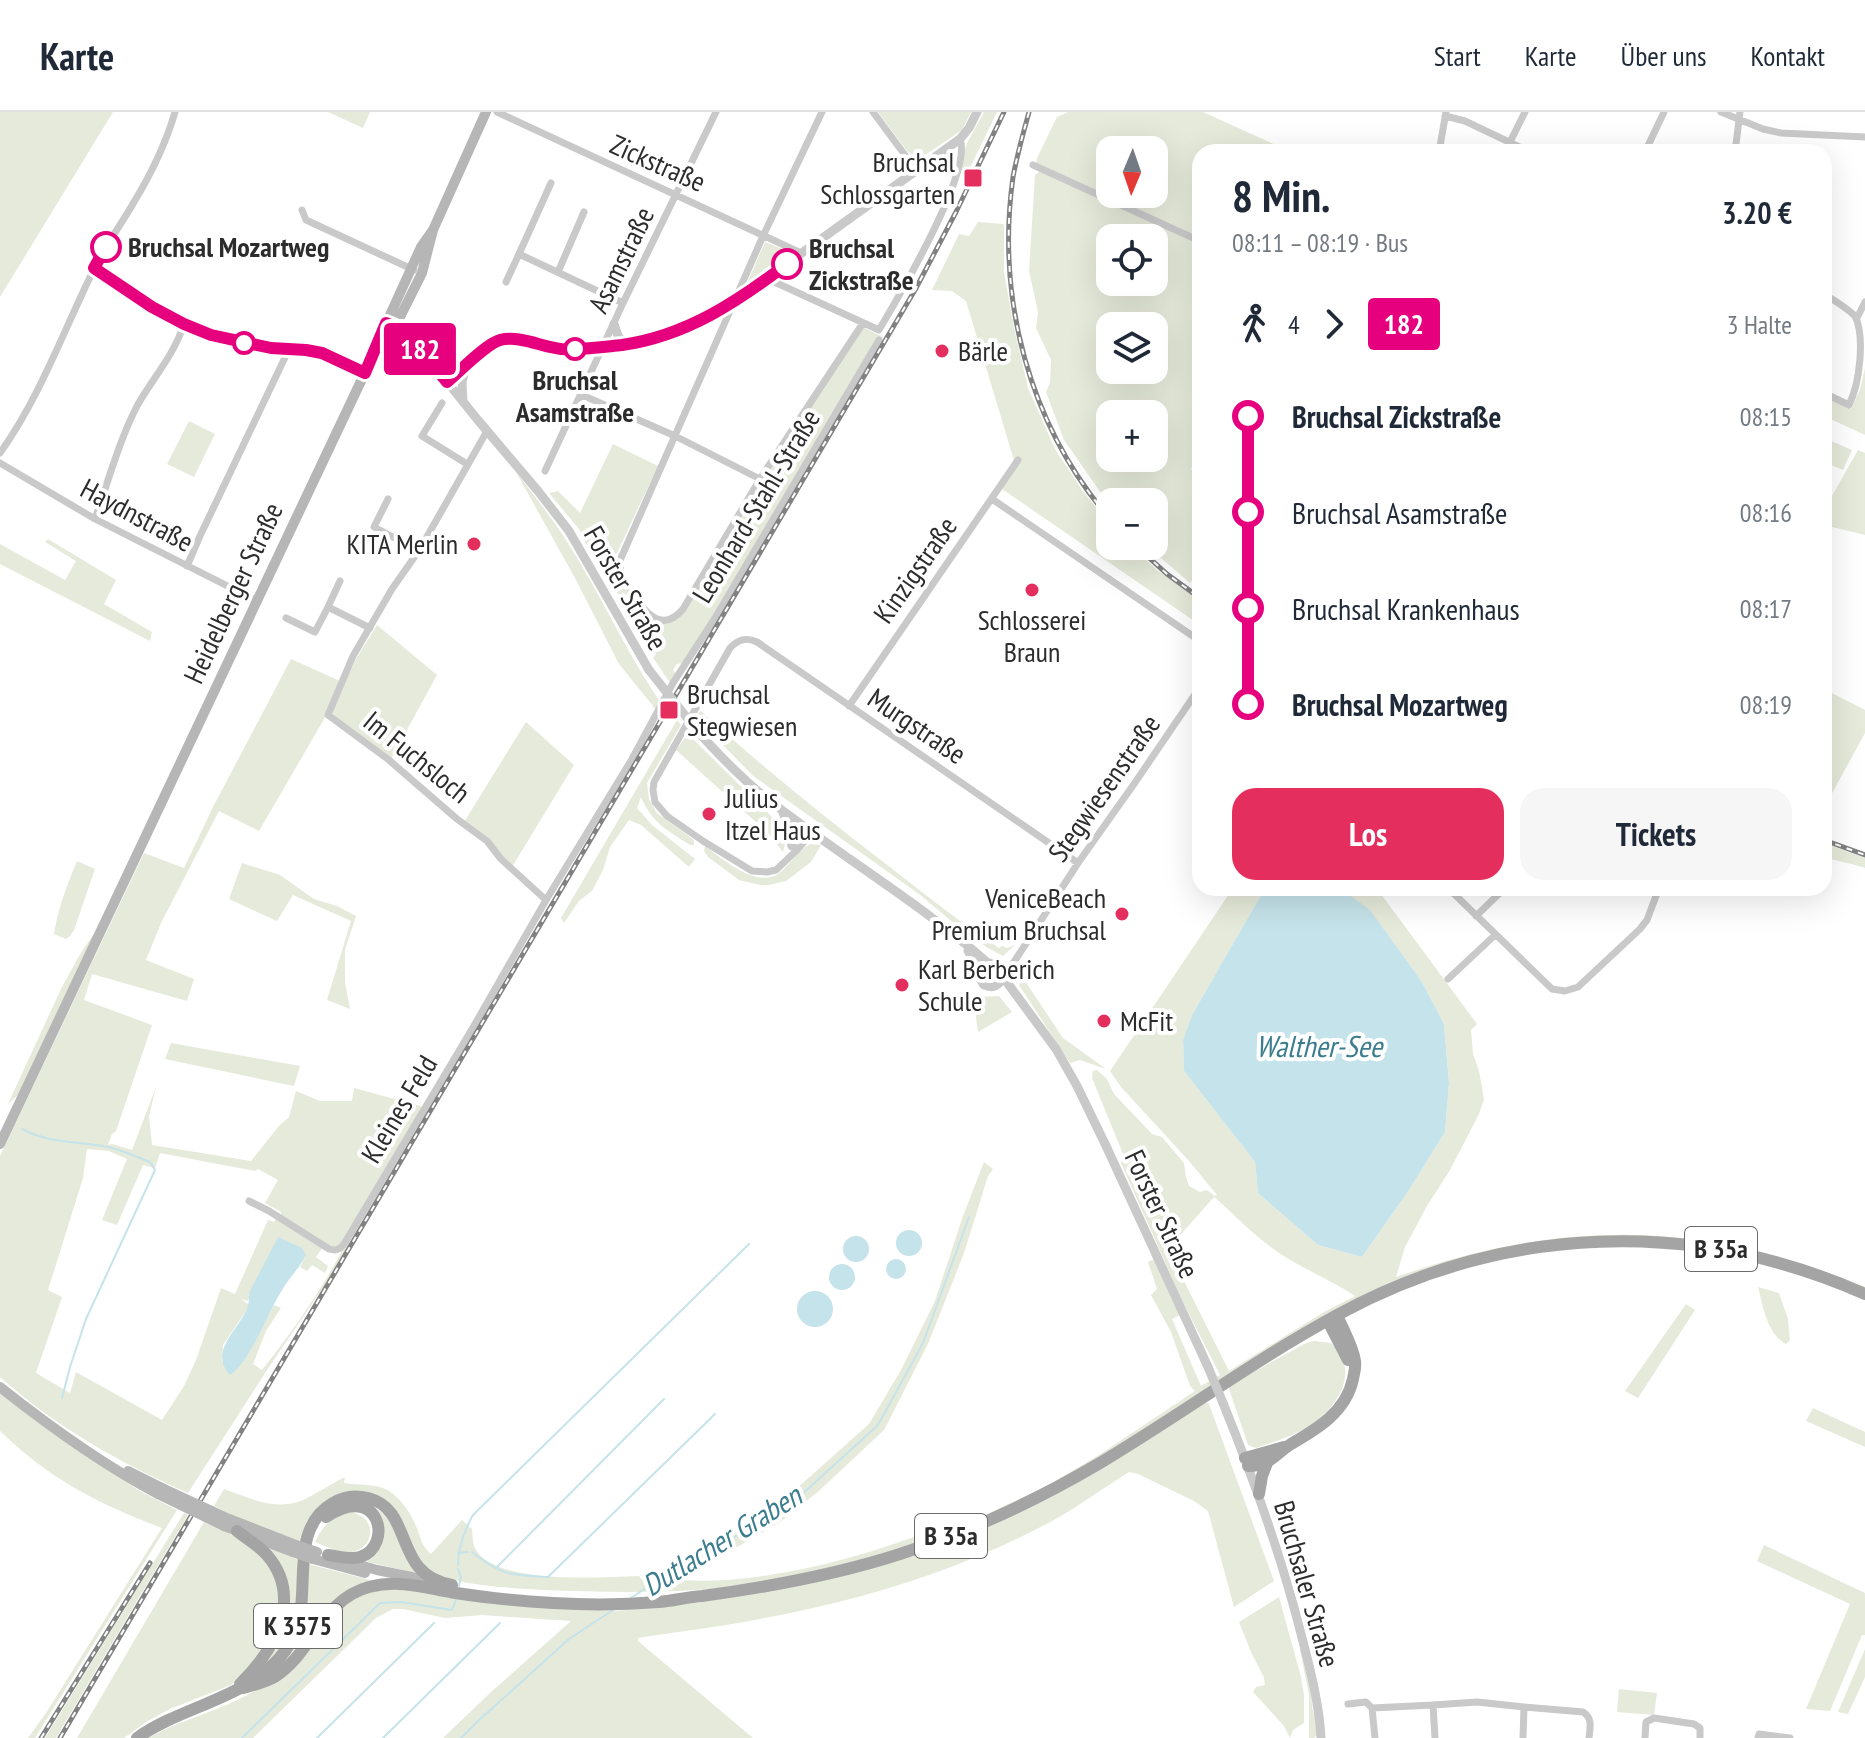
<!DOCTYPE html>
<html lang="de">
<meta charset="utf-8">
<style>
:root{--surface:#fff;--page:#f6f6f7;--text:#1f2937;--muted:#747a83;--line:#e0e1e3;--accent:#e42e5e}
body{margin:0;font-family:"PT Sans Narrow",sans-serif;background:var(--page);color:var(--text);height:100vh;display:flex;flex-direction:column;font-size:30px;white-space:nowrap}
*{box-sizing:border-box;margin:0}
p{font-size:26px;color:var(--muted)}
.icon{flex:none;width:44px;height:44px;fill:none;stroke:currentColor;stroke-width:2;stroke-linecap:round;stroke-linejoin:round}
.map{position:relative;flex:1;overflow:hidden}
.sheet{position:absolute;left:1192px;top:32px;width:640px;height:752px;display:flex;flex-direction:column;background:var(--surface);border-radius:24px;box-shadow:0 8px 32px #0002}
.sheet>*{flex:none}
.badge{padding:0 16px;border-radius:6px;font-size:28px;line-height:52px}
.needle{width:52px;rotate:182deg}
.buttons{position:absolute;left:1096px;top:24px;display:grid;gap:16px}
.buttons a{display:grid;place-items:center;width:72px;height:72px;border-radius:16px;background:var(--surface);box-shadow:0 8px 32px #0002;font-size:40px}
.map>.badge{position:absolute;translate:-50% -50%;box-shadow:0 0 0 4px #fff}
.legs{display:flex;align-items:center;gap:12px;height:88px;padding:0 40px;font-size:26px}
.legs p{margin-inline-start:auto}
.head{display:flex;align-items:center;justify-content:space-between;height:136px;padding:0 40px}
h1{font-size:44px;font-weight:600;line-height:60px}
.cta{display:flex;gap:16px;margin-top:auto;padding:16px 40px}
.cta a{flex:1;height:92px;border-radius:24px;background:var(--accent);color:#fff;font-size:32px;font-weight:600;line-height:92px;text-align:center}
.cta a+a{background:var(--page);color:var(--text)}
ul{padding:0 40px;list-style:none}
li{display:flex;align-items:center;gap:28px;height:96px;font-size:30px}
li i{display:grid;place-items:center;width:12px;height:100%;margin:0 10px;background:currentColor}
li i::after{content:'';width:20px;height:20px;margin:-10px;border:6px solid;border-radius:50%;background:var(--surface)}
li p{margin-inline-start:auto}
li:first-child i{background:linear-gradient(#0000 50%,currentColor 0)}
li:last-child i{background:linear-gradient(currentColor 50%,#0000 0)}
header{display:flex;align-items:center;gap:48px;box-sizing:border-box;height:112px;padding:0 40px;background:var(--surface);border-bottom:2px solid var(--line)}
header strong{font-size:38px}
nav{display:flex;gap:44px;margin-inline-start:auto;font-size:28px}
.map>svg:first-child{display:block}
</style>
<header>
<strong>Karte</strong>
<nav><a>Start</a><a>Karte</a><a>Über uns</a><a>Kontakt</a></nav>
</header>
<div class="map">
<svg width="1865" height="1626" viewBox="0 0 1865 1626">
<rect width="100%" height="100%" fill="#fff"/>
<!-- green -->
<path fill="#e6eada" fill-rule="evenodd" d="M0 0H113L0 185Z
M328 0H370L363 16Z
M878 0H971L962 18 922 45 917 46 907 39Z
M984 0H997L966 64 958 61 967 31Z
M1068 0H1203L1291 40H1200V125L1036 51 1037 46 1057 5ZM1110 38H1154V82H1110Z
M1040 59 1200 132V339L1191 357 1200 363V457L1190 471 1147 434H1154V390H1110V394L1064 328 1046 280 1050 271 1051 248 1036 216 1038 200 1029 159 1035 63ZM1110 126H1154V170H1110ZM1110 214H1154V258H1110ZM1110 302H1154V346H1110Z
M978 110 1004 112V160L1014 216 1028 276 1055 337 1082 378 1110 413V434H1131L1157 458 1200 488V513L1002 377 1016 355 966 189 952 179 932 178 959 122 969 124Z
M765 130 790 140 751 169H748Z
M863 215 883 225 694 536 683 551 677 552 673 558 676 562 671 572 653 546 656 542 650 533 648 534 616 479 589 438 579 417 549 381 558 379 580 401 613 332 658 354 615 445 617 461 640 498 647 505 657 510 685 499 774 352Z
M1865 256V323L1824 304V285L1851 297 1860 278Z
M189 309 215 322 194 365 167 352Z
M1824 326 1852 338 1843 358 1824 350Z
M1858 338 1865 341V423L1824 413V398Z
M516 360C532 381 549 402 564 425 599 478 624 537 660 590L657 599 619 552 575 466Z
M48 427 116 468 104 492 152 520 150 529 0 452V432L65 468 76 449 45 430Z
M377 513 437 563 391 647 336 606 333 602V595L356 547Z
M291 547 340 569 327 602 259 719 219 699 161 811 146 848 194 867 187 889 92 862 84 888 152 913 116 1019 112 1022 108 1033 112 1032 132 1038 156 975 149 1004 152 1033 251 1049 279 1014 289 1005 296 979 320 989H352L354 976 428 996 503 865 600 703 333 1161 267 1258 188 1381C119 1350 57 1316 0 1265V1044L144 741 184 756 213 695ZM87 1037 109 1039 127 1047 102 1108 117 1113 143 1053 155 1056 160 1041 255 1059 258 1057 278 1068 265 1091 281 1100V1105L335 1137 344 1135C321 1179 293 1219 262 1258L253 1252 266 1219 281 1196 274 1193 244 1247 222 1250 223 1233 248 1196V1192L241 1187 247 1189 250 1185 306 1143 300 1155 307 1159 312 1153 325 1161 328 1154 316 1145 323 1135 276 1107 274 1110 268 1108 235 1182 221 1176 196 1248 184 1274 162 1308 76 1260 70 1281 36 1261 62 1185 48 1178 83 1066Z
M1824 577 1865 598V621L1824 696Z
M701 599C760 653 822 703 886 752 923 781 960 810 999 836L1002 834 1007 836 1015 833 1003 844 988 836 963 819 919 782 752 663 695 604Z
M677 608 681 613 647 671 649 687 657 701 694 728V733H690C667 718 652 711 641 685L637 696 652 713 695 747 689 755 641 713 629 708 610 735 603 758 592 779 579 789 564 811 561 806Z
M526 610 574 653 512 755 464 710Z
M688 622 782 715 786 728 783 740 767 720 676 638Z
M1824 731 1865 746V756C1851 751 1837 750 1824 744Z
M810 732 821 733 811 750 786 769 769 773H760L739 768 708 745 704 739 705 734C722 747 756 776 778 762 790 753 797 739 810 732Z
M77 749 95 757 74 818 70 824 66 827 54 822C58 796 67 773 77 749Z
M242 751 280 763 314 787 337 794 356 804 345 838V870L350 897 327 888 351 809 293 783 277 809 229 787Z
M1233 776H1265L1192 903 1183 928 1184 959 1255 1050 1258 1081 1318 1133 1362 1145 1409 1078 1445 1020 1449 971 1444 912 1422 870 1370 799 1340 776H1374L1381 782 1477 912 1471 918 1473 942 1479 959 1484 987 1479 1002 1450 1058 1427 1094 1405 1135 1396 1165C1560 1107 1703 1107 1865 1175V1179C1701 1099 1500 1110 1340 1195 1248 1244 1166 1310 1076 1361 1003 1402 925 1432 844 1454 744 1482 646 1482 544 1478 513 1476 460 1474 433 1461 400 1445 409 1393 371 1384 336 1375 309 1395 301 1429L246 1410 214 1394 224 1377C253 1387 281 1402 311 1384 323 1377 333 1371 345 1365L344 1371C356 1373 372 1372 383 1376 398 1382 410 1399 416 1414 421 1425 421 1434 431 1442L462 1408 472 1417C473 1425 472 1435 478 1441 506 1473 599 1465 639 1464L645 1471 777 1394 869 1312 901 1258 935 1189 963 1104 984 1050 993 1057 988 1064 964 1141 928 1232 884 1318 820 1378 780 1410 681 1468C773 1474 889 1438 972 1402L975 1407 985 1403 1047 1374 1099 1343 1195 1279 1190 1274 1171 1220 1151 1183 1157 1177 1148 1150 1154 1147 1180 1203 1172 1207 1201 1274 1220 1263 1181 1186 1121 1051 1123 1042 1092 966 1093 959 1097 958 1107 967 1114 982 1152 1022 1162 1025 1184 1051 1186 1065 1189 1074 1200 1080 1207 1078 1215 1084 1217 1083 1189 1049 1121 975 1110 959ZM1214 1085C1232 1100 1248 1118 1267 1132 1294 1154 1327 1165 1355 1184L1324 1200 1229 1259 1168 1137Z
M99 814 18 983 8 992 61 877 79 844Z
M1023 866 1063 926 1106 957 1080 948 1070 951 1019 873Z
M999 884 1012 900 978 920 975 897 978 885Z
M171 931 300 954 294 974 165 947Z
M1758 1175 1779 1181 1788 1207 1790 1228 1786 1232C1767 1222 1763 1194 1758 1175Z
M1686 1192 1695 1198 1638 1286 1625 1279Z
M1314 1229 1331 1231C1362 1259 1337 1296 1309 1314 1293 1324 1274 1330 1256 1336L1248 1333 1228 1274 1306 1231Z
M0 1280 138 1378 177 1398 35 1626H28L46 1601 162 1416C100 1393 48 1366 0 1319Z
M1205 1290 1209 1292 1274 1469 1234 1495 1208 1399 1194 1389 1138 1362 1129 1360C1103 1376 1078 1395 1052 1409 965 1456 867 1487 770 1505 726 1514 682 1519 638 1526V1529L753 1626H443L490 1581 571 1509 482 1503 445 1506 403 1497H393L376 1506 253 1626H148L170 1615 229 1592 265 1574 326 1510 356 1483 387 1476 617 1499 646 1496 944 1431Z
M1813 1296 1865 1320V1335L1806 1309Z
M370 1394C398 1403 396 1438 415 1458V1461L368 1450 369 1446 376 1439Z
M344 1400C380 1399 377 1440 347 1440 336 1440 325 1434 315 1430 321 1416 330 1407 344 1400Z
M184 1401 188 1403 56 1626H45Z
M204 1410 249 1431 272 1455 281 1487 274 1522 242 1565 231 1573 170 1597 146 1610 124 1626H77Z
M1764 1433 1865 1481V1523H1862L1830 1599 1806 1597 1850 1492 1757 1449Z
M267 1435 299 1448C299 1474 300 1509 284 1531 278 1540 270 1548 263 1557L287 1499Z
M308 1452 374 1469 365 1473 299 1538 267 1564 285 1546Z
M1279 1485 1301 1565 1304 1583V1611L1293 1618 1290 1626 1284 1614 1253 1580 1256 1575 1265 1573 1264 1566 1251 1540 1239 1510Z
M1302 1537 1312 1583C1310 1597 1317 1609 1318 1622L1314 1626H1309V1583L1300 1538Z
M1865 1537V1565L1848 1602 1838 1600Z
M1619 1577 1657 1581 1654 1603 1617 1600Z"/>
<!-- water -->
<path fill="#c5e3ea" d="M1265 776H1340L1370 798 1422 870 1444 912 1449 971 1445 1020 1409 1078 1362 1145 1318 1133 1258 1081 1255 1050 1184 959 1183 928 1192 903Z
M896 1131a13 13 0 1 1 26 0a13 13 0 1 1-26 0Z
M843 1137a13 13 0 1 1 26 0a13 13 0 1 1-26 0Z
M278 1125 302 1136 306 1143C300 1155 291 1164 284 1175 269 1197 251 1249 230 1263 209 1240 236 1220 246 1199 249 1192 249 1188 249 1181Z
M886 1157a10 10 0 1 1 20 0a10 10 0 1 1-20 0Z
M829 1165a13 13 0 1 1 26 0a13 13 0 1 1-26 0Z
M797 1197a18 18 0 1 1 36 0a18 18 0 1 1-36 0Z"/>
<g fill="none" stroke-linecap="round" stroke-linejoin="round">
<!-- stream -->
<path stroke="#c5e3ea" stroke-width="2" d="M22 1017C50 1032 78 1029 108 1035 122 1038 137 1045 150 1050L155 1058 86 1207 70 1255 62 1286
M472 1440C502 1464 511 1463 548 1465L715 1302
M458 1441 468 1440
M458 1453C458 1434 464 1419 473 1403L749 1132
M496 1456 664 1287
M458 1457 461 1465 459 1474
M631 1486 659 1467 788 1395 878 1313 923 1231 969 1105
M242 1626 380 1491 401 1490 452 1498 457 1485
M317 1626 434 1511
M383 1626 500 1511
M461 1626 477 1610 569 1527 613 1498"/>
<!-- minor -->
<path stroke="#c9c9c9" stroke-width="7" d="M497 0 801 141
M822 0 763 124 621 446C617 460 626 470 633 481 645 501 662 522 683 497L760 367 863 211
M873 0 916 58
M1721 0 1763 17 1781 21 1865 25
M1445 4 1465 9 1530 40
M1510 30 1525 0
M1439 40 1446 0
M1645 40 1664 0
M1735 40 1740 0
M935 45 957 56
M1033 53 1200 129
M551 71 519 142 623 191
M302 98 306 108 414 158
M94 156 152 195 184 212 211 223 271 236 306 238 322 241 365 261
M558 160 584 100
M768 167 879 218C898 186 973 59 960 27
M506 170 519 142
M1824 182C1834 188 1846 195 1855 204 1865 224 1860 271 1849 293L1824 281
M1857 206 1865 190
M582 283 675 324 760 367
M442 291 422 324 467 352
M487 319 420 437 392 477 353 544 328 603 389 648 457 707 487 729 501 747 546 788
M0 341C40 285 63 220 93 159 104 135 121 113 134 90 151 62 166 31 175 0
M0 351 95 407 257 489
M545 359 623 191 716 0
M388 387 374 415 419 439
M992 387 1200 529
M95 407C108 370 119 329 137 294 153 266 174 243 184 212
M187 454 200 424 289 237
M328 495 340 469
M286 506 315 520 328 495 370 516
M849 594 1018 348
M812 721 797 738 776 758 767 760 752 759 703 729 667 704 655 690 653 678 654 670 730 536C738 527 746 525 757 530L1078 751
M791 734 805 716
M1448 776 1552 877 1565 879 1578 875 1640 817 1647 808 1659 776
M1476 804 1505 776
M1003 861 1014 850 1078 751 1134 672 1200 575
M1448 867 1495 823
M249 1089 269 1099 329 1137C336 1139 339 1138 344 1132L475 912 546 788 632 647 673 571 715 506 879 228
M1348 1592 1366 1590 1372 1596
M1433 1593 1477 1590 1524 1595
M1375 1626 1372 1596 1433 1593 1435 1626
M1523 1626 1524 1595 1583 1600C1593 1606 1590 1616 1589 1626
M1645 1626 1646 1610 1654 1606 1694 1612 1700 1616V1626
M1758 1626 1759 1622 1790 1626"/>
<!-- tertiary -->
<path stroke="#c9c9c9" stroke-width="9" d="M614 212 618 224 625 232
M390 213 407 220 477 307 538 379 569 419 649 558
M394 215 400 226 419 237
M377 240 394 234H409
M447 270C463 256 489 227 510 227L560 237 603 235 652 227 699 210 738 187 960 27 969 16 977 0
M463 290 462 270 466 254
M699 621C720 644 741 666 765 685 838 743 919 790 988 851
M782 698 790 719 792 734
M968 839 980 859 979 865 984 873C995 878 1005 870 1001 858L996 852 988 851 980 859
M1003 865 1056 937 1077 974 1107 1036 1208 1255
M1223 1291C1253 1365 1280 1440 1300 1518 1309 1553 1319 1589 1321 1626"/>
<!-- secondary -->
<path stroke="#b6b6b6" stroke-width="10" d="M381 235 399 207 422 161 433 118 486 0
M0 1032 370 250 375 236 421 135 433 118
M0 1275C49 1314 102 1352 158 1382
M128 1359 162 1376
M229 1407 296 1433
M224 1414 293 1440
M313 1447 365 1461
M346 1449 377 1458 436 1470"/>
<!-- primary -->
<path stroke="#a4a4a4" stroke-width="12" d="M1330 1207 1331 1215 1348 1248
M1245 1346 1284 1335
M1248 1354C1270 1354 1274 1343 1291 1332 1317 1317 1346 1300 1353 1267 1354 1261 1356 1256 1355 1249 1353 1234 1343 1218 1337 1203
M1259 1382 1262 1364 1267 1351
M326 1405C380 1369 394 1434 360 1445 350 1448 338 1444 328 1443
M237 1419C247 1427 258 1433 267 1443 304 1486 274 1539 240 1572
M243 1576C254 1573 266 1570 276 1564 313 1540 322 1487 369 1475 400 1467 426 1476 456 1481 488 1486 520 1489 553 1491 588 1493 623 1493 658 1490 673 1489 687 1485 702 1484 769 1475 835 1463 900 1442 969 1420 1037 1388 1100 1351 1180 1303 1256 1247 1339 1202 1505 1112 1693 1106 1865 1182
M137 1626C187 1590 262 1586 293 1526 314 1484 286 1418 333 1391 344 1384 356 1383 368 1386 415 1398 392 1463 452 1473"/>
<!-- rail casing -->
<g stroke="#818181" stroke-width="5">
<path id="rail" d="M1029 0C1023 22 1017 43 1013 65 996 187 1029 313 1110 407
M1136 434 1167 462 1200 486
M1824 728 1865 743
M41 1626 150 1451
M60 1626 915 178 956 100 1004 0"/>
</g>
<!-- rail -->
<use href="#rail" stroke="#fff" stroke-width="2" stroke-dasharray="6" stroke-linecap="butt"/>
<!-- tertiary-bridge -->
<path stroke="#c9c9c9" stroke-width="9" d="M649 558 699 621
M1208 1255 1223 1291"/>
<!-- secondary-bridge -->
<path stroke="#b6b6b6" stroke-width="10" d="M162 1376 229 1407
M158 1382 224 1414
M296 1433 317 1440
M293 1440 313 1447"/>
</g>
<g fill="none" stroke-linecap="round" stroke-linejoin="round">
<!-- line-1 casing -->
<g stroke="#fff" stroke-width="18">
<path id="line-1" d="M106 135 94 156 152 195 184 212 211 223 271 236 306 238 322 241 365 261 386 211 407 220 447 270C460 259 486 232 500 228 519 223 542 235 561 237 581 238 602 235 622 233 686 224 737 190 787 152"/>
</g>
<!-- line-1 -->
<use href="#line-1" stroke="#e6007e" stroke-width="12"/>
</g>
<!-- markers -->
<g fill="#e42e5e" stroke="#fff" stroke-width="3">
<rect x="963" y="56" width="20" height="20" rx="4"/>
<circle cx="942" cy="239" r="8"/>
<circle cx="474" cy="432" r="8"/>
<circle cx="1032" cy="478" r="8"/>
<rect x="659" y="588" width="20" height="20" rx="4"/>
<circle cx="709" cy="702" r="8"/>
<circle cx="1122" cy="802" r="8"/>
<circle cx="902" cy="873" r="8"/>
<circle cx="1104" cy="909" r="8"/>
</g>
<g fill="#fff" stroke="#e6007e" stroke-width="4">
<circle cx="106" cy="135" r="14"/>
<circle cx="787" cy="152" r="14"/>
<circle cx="244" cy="231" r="10"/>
<circle cx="575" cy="237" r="10"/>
</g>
<g text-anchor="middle" stroke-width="8" stroke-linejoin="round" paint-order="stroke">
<!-- shield labels -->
<g fill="#fff" stroke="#6b6b6b" stroke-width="2">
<rect x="1685" y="1115" width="72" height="44" rx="6"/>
<rect x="915" y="1402" width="72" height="44" rx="6"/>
<rect x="254" y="1492" width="88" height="44" rx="6"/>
</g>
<g font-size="26" font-weight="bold" fill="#2c2c2c">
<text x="1721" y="1146">B 35a</text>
<text x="951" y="1433">B 35a</text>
<text x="298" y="1523">K 3575</text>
</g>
<!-- poi labels -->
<g font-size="28" fill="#2c2c2c" stroke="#fff" text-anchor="start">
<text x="955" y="60" text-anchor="end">Bruchsal<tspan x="955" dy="32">Schlossgarten</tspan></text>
<text x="958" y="249">Bärle</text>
<text x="458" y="442" text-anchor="end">KITA Merlin</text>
<text x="1032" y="518" text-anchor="middle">Schlosserei<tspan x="1032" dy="32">Braun</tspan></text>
<text x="687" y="592">Bruchsal<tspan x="687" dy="32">Stegwiesen</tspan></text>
<text x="725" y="696">Julius<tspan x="725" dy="32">Itzel Haus</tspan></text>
<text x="1106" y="796" text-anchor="end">VeniceBeach<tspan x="1106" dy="32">Premium Bruchsal</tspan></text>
<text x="918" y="867">Karl Berberich<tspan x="918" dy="32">Schule</tspan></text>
<text x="1120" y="919">McFit</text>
</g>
<!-- street labels -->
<g font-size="28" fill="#2c2c2c" stroke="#fff">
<text transform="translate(658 51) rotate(24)" y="10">Zickstraße</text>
<text transform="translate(621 148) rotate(-64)" y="10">Asamstraße</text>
<text transform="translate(756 394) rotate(-59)" y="10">Leonhard-Stahl-Straße</text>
<text transform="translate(137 403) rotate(28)" y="10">Haydnstraße</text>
<text transform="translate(915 458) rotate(-55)" y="10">Kinzigstraße</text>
<text transform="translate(626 476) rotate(60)" y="10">Forster Straße</text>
<text transform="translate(233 481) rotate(-65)" y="10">Heidelberger Straße</text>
<text transform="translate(917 614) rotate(34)" y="10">Murgstraße</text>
<text transform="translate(417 645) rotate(39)" y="10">Im Fuchsloch</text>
<text transform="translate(1104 676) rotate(-55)" y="10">Stegwiesenstraße</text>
<text transform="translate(399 997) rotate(-59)" y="10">Kleines Feld</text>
<text transform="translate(1162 1102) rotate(65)" y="10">Forster Straße</text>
<text transform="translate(1307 1472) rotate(74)" y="10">Bruchsaler Straße</text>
</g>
<!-- stop labels -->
<g font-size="28" font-weight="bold" fill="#2c2c2c" stroke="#fff" text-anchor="start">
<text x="128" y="145">Bruchsal Mozartweg</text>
<text x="809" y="146">Bruchsal<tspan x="809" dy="32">Zickstraße</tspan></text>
<text x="575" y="278" text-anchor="middle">Bruchsal<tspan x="575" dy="32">Asamstraße</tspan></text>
</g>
<!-- water labels -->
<g font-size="30" font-style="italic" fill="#3b7d8e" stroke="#fff">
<text x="1319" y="945">Walther-See</text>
<text transform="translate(722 1429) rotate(-32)" y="10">Dutlacher Graben</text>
</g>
</g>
</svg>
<div class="buttons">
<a><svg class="needle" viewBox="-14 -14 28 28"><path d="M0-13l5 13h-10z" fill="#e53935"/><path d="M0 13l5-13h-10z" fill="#747a83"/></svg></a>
<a><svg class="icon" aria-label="locate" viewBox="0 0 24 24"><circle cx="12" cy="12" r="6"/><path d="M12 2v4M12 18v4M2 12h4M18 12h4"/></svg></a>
<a><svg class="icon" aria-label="layers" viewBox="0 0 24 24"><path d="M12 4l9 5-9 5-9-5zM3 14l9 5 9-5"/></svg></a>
<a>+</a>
<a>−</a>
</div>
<b class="badge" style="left:420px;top:237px;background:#e6007e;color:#fff">182</b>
<section class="sheet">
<div class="head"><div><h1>8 Min.</h1><p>08:11 – 08:19 · Bus</p></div><b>3.20 €</b></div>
<div class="legs"><svg class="icon" aria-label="walk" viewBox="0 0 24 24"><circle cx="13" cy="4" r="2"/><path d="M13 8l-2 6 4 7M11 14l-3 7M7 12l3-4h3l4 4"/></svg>4<svg class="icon" aria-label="forward" viewBox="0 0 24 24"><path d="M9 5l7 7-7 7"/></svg><b class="badge" style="background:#e6007e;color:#fff">182</b><p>3 Halte</p></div>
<ul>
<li><i style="color:#e6007e"></i><b>Bruchsal Zickstraße</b><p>08:15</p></li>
<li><i style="color:#e6007e"></i><span>Bruchsal Asamstraße</span><p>08:16</p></li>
<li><i style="color:#e6007e"></i><span>Bruchsal Krankenhaus</span><p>08:17</p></li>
<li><i style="color:#e6007e"></i><b>Bruchsal Mozartweg</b><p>08:19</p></li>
</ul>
<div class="cta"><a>Los</a><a>Tickets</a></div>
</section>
</div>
